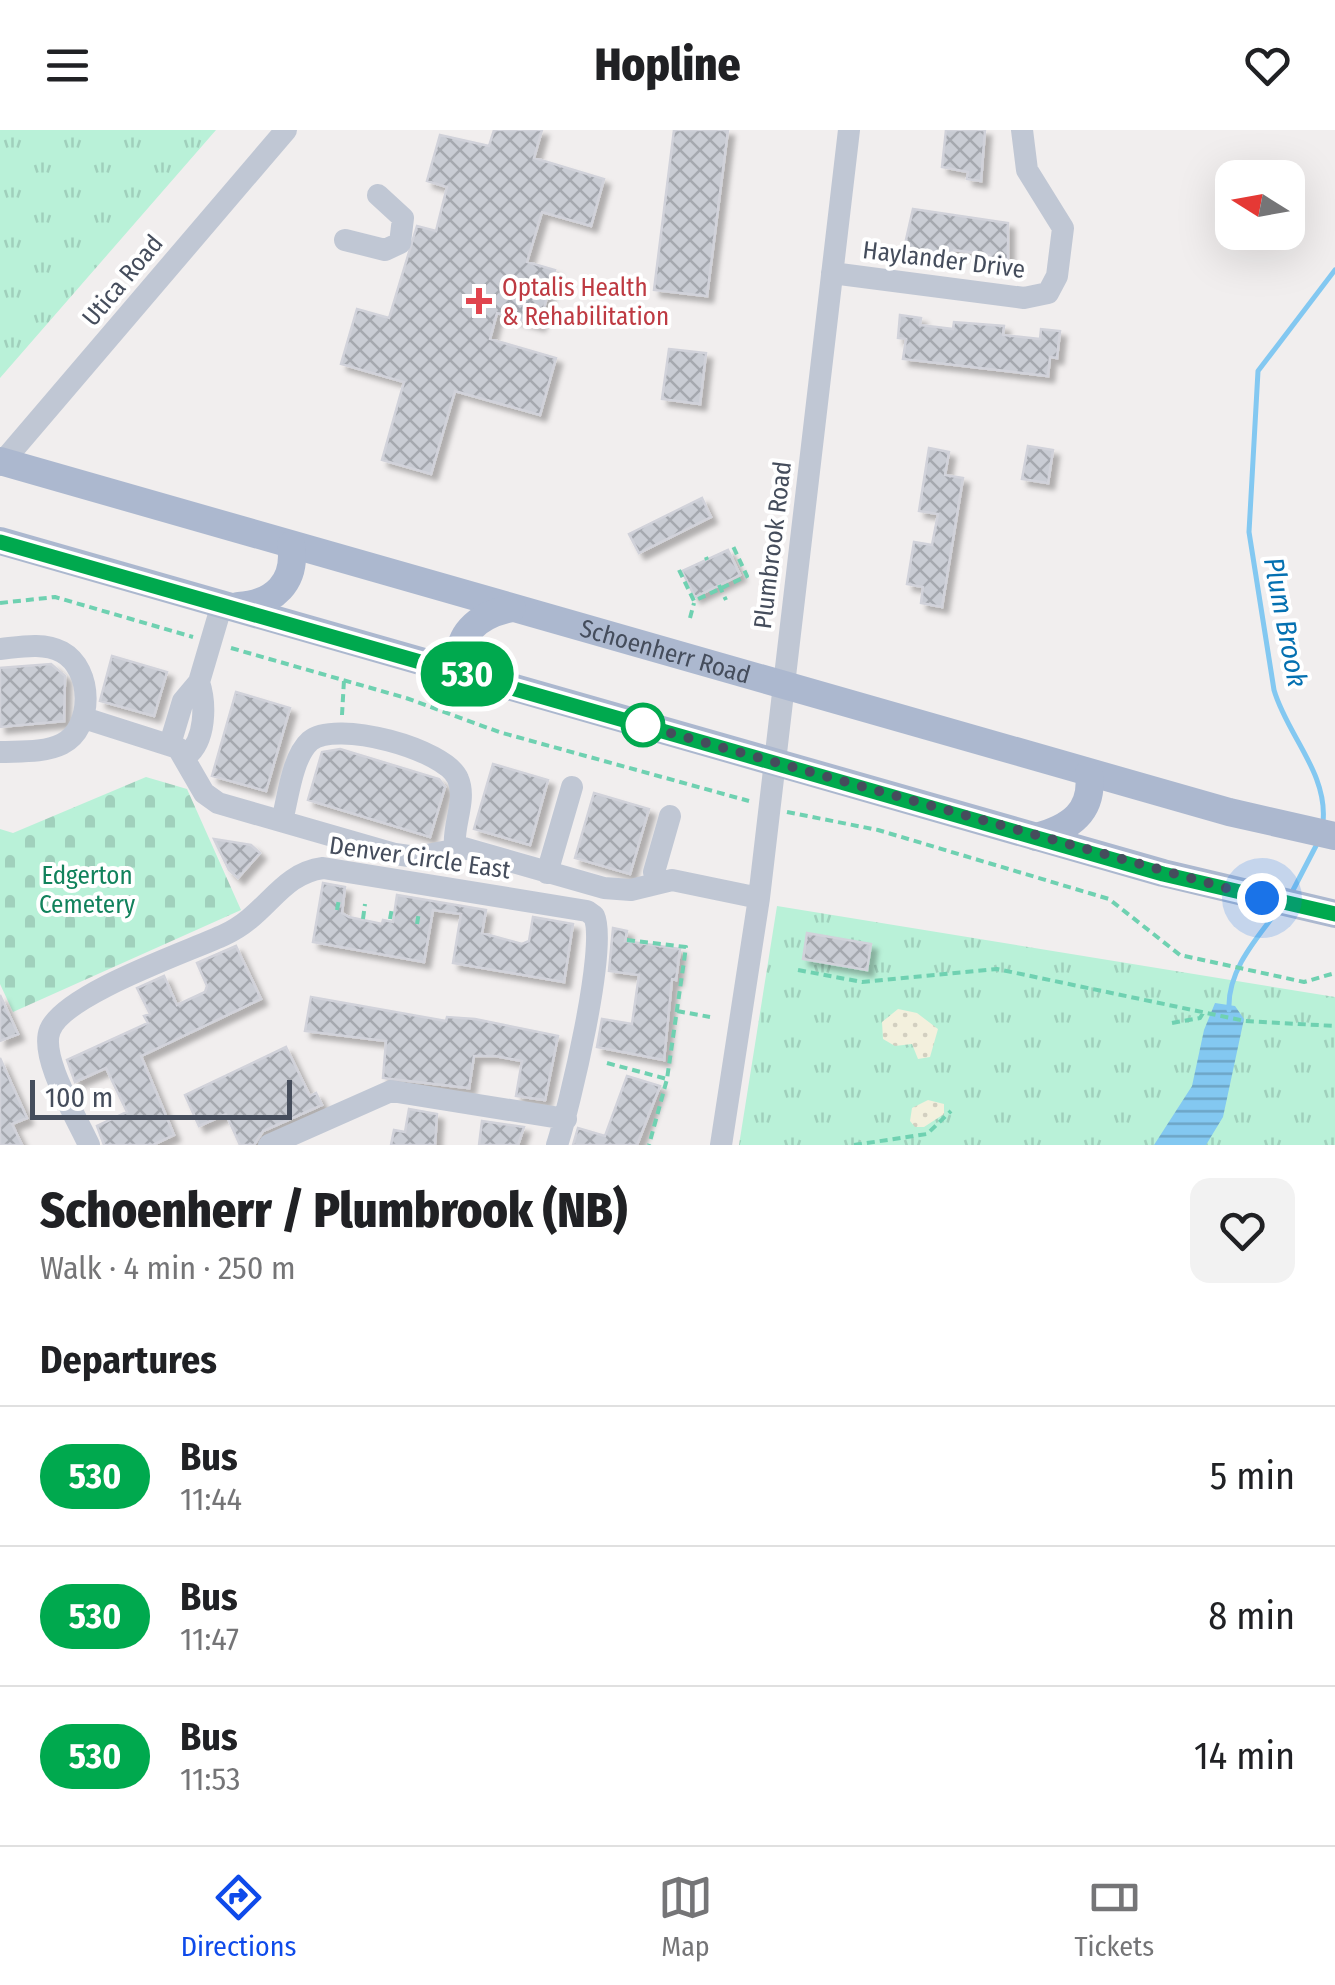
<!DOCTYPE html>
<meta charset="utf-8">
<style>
:root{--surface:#fff;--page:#f2f2f2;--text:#202124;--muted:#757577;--line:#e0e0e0;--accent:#0e4aea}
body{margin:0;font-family:"Fira Sans Condensed",sans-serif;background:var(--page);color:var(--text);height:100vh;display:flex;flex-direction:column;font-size:38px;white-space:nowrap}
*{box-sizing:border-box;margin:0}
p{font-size:32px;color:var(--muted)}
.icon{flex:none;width:55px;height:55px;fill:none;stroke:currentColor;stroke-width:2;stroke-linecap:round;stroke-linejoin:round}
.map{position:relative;height:1015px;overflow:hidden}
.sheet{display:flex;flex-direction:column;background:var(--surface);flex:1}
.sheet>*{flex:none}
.badge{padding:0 20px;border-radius:32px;font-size:35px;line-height:65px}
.needle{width:65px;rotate:281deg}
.tools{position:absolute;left:1215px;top:30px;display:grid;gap:20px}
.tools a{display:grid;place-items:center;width:90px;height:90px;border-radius:20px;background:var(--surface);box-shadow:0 10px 40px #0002;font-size:50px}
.scale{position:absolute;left:30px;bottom:25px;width:262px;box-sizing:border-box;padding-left:10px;border:5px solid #454d5c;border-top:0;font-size:28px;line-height:35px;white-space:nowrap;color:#454d5c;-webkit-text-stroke:8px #fff;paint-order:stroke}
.you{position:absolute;width:50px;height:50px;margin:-25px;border:8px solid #fff;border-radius:50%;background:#1a73e8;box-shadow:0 0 0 15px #1a73e833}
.map>.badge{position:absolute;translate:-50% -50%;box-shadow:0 0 0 5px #fff}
h2{padding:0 40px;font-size:38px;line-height:90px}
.round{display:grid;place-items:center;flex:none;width:105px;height:105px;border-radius:20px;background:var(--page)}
.headline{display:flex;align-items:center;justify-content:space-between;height:170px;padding:0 40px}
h1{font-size:48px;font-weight:800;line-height:75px}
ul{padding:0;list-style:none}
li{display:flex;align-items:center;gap:30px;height:140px;padding:0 40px;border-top:2px solid var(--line)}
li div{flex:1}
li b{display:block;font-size:38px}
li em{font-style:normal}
li .badge{min-width:110px;font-weight:700;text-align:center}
header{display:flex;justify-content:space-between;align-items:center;height:130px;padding:0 40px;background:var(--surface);font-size:45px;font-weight:800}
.menu{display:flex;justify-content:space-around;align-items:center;height:140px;border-top:2px solid var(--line);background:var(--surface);font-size:28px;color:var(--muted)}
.menu a{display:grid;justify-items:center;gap:5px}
.menu .current{color:var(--accent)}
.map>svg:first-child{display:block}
</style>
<header><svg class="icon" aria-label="menu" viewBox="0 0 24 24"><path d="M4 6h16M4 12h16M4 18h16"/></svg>Hopline<svg class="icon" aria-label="heart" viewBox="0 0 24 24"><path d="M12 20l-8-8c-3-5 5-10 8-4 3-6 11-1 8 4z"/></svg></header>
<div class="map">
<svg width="1335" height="1015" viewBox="0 0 1335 1015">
<defs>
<pattern id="grass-tufts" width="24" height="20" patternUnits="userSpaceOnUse" patternTransform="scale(2.5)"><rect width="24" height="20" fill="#b9f1d8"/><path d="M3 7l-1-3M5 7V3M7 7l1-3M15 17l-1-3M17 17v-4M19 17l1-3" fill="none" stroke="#a0d0bc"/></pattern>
<pattern id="sand-dots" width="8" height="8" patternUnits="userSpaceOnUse" patternTransform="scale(2.5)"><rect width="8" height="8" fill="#f3f0dd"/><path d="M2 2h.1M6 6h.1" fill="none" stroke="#d2cfc0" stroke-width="1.8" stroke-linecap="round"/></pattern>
<pattern id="cemetery-stones" width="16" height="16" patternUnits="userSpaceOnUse" patternTransform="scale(2.5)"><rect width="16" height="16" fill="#b9f1d8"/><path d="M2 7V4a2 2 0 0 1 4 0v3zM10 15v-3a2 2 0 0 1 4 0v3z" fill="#a0d0bc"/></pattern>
<pattern id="water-rules" width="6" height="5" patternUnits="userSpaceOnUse" patternTransform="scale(2.5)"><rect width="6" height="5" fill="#83c8f1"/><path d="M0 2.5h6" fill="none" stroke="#6da5c6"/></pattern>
<pattern id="building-cross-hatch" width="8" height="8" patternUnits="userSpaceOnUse" patternTransform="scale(2.5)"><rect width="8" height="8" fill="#c9ccd4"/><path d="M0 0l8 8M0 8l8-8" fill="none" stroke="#a5a8af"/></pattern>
<filter id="shadow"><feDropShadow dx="6" dy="6" stdDeviation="2.5" flood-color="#0004"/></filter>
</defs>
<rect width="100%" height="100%" fill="#f1eeee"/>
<!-- grass -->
<path fill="url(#grass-tufts)" d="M0 0H216L0 248Z
M777 776 1335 867V1015H739Z"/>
<!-- sand -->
<path fill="url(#sand-dots)" d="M898 879 917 883 938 899 930 927 918 929 912 914 895 916 883 909 882 892Z
M928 970 944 974V984L924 997H915L910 991 912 978Z"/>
<!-- cemetery -->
<path fill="url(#cemetery-stones)" d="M146 647 187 659 241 780 13 882 0 854V699L13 703Z"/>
<!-- water -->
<path fill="url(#water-rules)" d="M1215 873 1235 876 1244 889 1223 987 1206 1015H1154L1192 956 1204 900Z"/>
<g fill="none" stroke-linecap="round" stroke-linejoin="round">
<!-- stream -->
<path stroke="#83c8f1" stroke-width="5" d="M1323 692C1328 643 1287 605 1274 560L1249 402 1258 241 1335 140
M1291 764 1318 712
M1229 880C1227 841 1256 809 1278 780"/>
</g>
<!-- building -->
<path fill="url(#building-cross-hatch)" stroke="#d1d2da" stroke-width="2.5" filter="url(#shadow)" d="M494 0H542L534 28 604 49 591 96 542 82 527 132 555 140 539 195 497 183 490 209 556 228 540 285 455 261 431 344 382 330 404 252 341 234 357 179 389 188 417 96 436 101 447 57 427 51 440 5 489 16Z
M674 0H728L707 166 654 160Z
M946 0H985L981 51 967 49 968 42 942 37Z
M913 79 1008 93V136L989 133 990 125 954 120 953 130 903 123Z
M900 185 921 188 920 195 953 199 954 192 1004 196 1003 205 1040 209 1041 199 1060 201 1057 228 1050 227 1048 246 903 229 906 209 898 208Z
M669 219 706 223 700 274 662 269Z
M1028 316 1053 320 1048 353 1022 349Z
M929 318 949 322 945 345 963 348 942 477 921 473 923 457 907 454 914 412 932 415 938 384 919 381Z
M702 368 711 387 639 423 629 404Z
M728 420 740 445 695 467 682 441Z
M112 526 167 542 154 586 100 571Z
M51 534 65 546 64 591 0 597V538Z
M236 562 290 578 266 661 212 646Z
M340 619 439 649 445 657 430 707 308 670 322 622Z
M493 634 548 650 530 715 474 699Z
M594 663 649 679 630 744 575 728Z
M214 709 251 715 260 723 238 748 229 740Z
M323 753 345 757 342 783 349 787 382 794 383 790 393 792 397 765 486 780 482 803 522 814 529 811 533 787 573 794 564 852 453 833 461 784 433 780 424 832 313 812Z
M613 798 627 801 625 811 680 819 676 850 672 849 664 930 597 917 602 889 632 894 639 845 609 841Z
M807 803 871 814 867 840 803 829Z
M236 816 261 869 141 926 174 1005 153 1015H104L97 996 127 982 106 938 75 952 67 930 148 893 144 886 150 884 137 858 164 846 177 875 205 862 207 856 197 833Z
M0 865 18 904 0 911Z
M311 867 446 891 447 887 475 889 558 906 545 970 516 966 522 931 495 926H474L469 958 383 948 386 911 305 901Z
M286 917 310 966 316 963 322 975 263 1001 254 1015H240L226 984 199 996 185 965Z
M0 928 27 988 12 994 22 1015H0Z
M627 946 660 956 637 1015H573L578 998 605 1006Z
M409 979 437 984 435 1015H391L394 1000 405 1002Z
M482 991 524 997 518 1015H479Z"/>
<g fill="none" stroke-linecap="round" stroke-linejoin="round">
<!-- path -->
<path stroke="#6fd1b1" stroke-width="4" stroke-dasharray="8 5" stroke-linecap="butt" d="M706 427 707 430
M679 440 694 471 747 446 732 414
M719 455 726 470
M0 473 55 467 193 507
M690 488 694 473
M231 518 406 568 499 602 749 671
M342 585 344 550
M787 682 878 700 1109 769 1180 825 1304 852 1335 843
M337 780 339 769
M363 789 365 774
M390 789 392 778
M417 794 419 782
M627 810 686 817 667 949 649 1015
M798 840 862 852 997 839 1245 891 1335 896
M677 881 710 887
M1172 893 1200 888 1203 883
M607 933 667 949
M854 1015 927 1004 951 981"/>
<!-- minor -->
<path stroke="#c0c7d4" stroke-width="22" d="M345 110 385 120 400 113 403 88 378 65
M832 143 1024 168 1048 163 1057 146 1063 98 1027 40 1022 0
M0 335 286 0
M0 519C20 517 43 512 62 522 93 539 94 598 62 614 44 623 19 621 0 622
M84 588 178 618 204 663 218 673 395 724 416 727 464 718 604 758 631 760 672 750 759 768
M170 614 183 571 199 552 222 474
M186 626C206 611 206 574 199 552
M282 691C288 668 292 627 310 611 335 589 446 619 458 649 467 670 452 696 455 718
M547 743 572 657
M656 752 654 742 670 686
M89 1015C77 988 39 927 50 900 64 864 187 822 224 805 268 785 279 744 323 738L587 781 594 786C608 816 569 978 557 1015
M269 1015 391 961 566 989
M721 1015 759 768 849 0"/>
<!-- major -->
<g stroke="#acb8cf" stroke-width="28">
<path id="s1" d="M0 331 1229 682 1335 706"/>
<path d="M0 411 1163 743 1335 784"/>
<path d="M238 476C274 474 297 452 291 415"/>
<path d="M462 543C452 505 478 485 512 478"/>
<path d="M1036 707C1070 698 1094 682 1089 643"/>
</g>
</g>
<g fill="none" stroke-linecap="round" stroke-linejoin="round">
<!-- line casing -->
<g stroke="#fff" stroke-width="22">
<path id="line" d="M0 412 1163 744 1335 784"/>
</g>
<!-- line -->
<use href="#line" stroke="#00a94e" stroke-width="15"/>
<!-- walk -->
<path stroke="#454d5c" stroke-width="10" stroke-dasharray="0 18" d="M643 595 631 592 1262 768"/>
</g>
<!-- markers -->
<path fill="#e0444e" stroke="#fff" stroke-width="4" d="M474 156h10v10h10v10h-10v10h-10v-10h-10v-10h10z"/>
<circle fill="#fff" stroke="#00a94e" stroke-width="5" cx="643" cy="595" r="20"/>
<g text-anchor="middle" stroke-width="8" stroke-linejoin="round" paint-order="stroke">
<!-- street labels -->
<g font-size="25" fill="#454d5c" stroke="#fff">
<text transform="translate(944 129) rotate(7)" y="9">Haylander Drive</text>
<text transform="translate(122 150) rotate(-50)" y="9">Utica Road</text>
<text transform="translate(772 415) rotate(-83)" y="9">Plumbrook Road</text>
<text dy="9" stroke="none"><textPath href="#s1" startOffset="692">Schoenherr Road</textPath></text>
<text transform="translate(420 727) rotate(8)" y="9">Denver Circle East</text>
</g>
<!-- health labels -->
<g font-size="25" fill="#be3a42" stroke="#fff" text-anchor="start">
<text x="502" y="166">Optalis Health<tspan x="502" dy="29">&amp; Rehabilitation</tspan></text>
</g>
<!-- park labels -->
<g font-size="25" fill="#11825c" stroke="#fff">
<text x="87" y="754">Edgerton<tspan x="87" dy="29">Cemetery</tspan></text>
</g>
<!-- water labels -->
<g font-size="28" font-style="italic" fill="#0470b1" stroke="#fff">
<text transform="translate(1286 492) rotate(79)" y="10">Plum Brook</text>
</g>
</g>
</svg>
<div class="tools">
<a><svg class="needle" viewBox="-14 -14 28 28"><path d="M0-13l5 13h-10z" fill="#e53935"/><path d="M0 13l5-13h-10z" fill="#757577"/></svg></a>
</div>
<div class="scale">100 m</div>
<div class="you" style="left:1262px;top:768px"></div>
<b class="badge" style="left:467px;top:544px;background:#00a94e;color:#fff">530</b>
</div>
<section class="sheet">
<div class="headline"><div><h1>Schoenherr / Plumbrook (NB)</h1><p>Walk · 4 min · 250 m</p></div><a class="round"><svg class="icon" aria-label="heart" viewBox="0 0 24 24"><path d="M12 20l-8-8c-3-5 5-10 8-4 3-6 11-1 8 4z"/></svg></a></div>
<h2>Departures</h2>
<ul>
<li><span class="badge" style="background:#00a94e;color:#fff">530</span><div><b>Bus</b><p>11:44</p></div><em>5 min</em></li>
<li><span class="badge" style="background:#00a94e;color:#fff">530</span><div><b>Bus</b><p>11:47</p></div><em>8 min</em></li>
<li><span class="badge" style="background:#00a94e;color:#fff">530</span><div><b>Bus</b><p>11:53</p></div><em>14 min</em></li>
</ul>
</section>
<nav class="menu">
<a class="current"><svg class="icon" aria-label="directions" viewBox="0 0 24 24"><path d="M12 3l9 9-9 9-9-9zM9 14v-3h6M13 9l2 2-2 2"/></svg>Directions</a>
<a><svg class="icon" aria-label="map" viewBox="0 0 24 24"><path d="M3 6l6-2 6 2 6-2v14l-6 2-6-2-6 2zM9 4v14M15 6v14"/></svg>Map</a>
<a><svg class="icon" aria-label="tickets" viewBox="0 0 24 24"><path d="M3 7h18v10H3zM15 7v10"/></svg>Tickets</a>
</nav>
